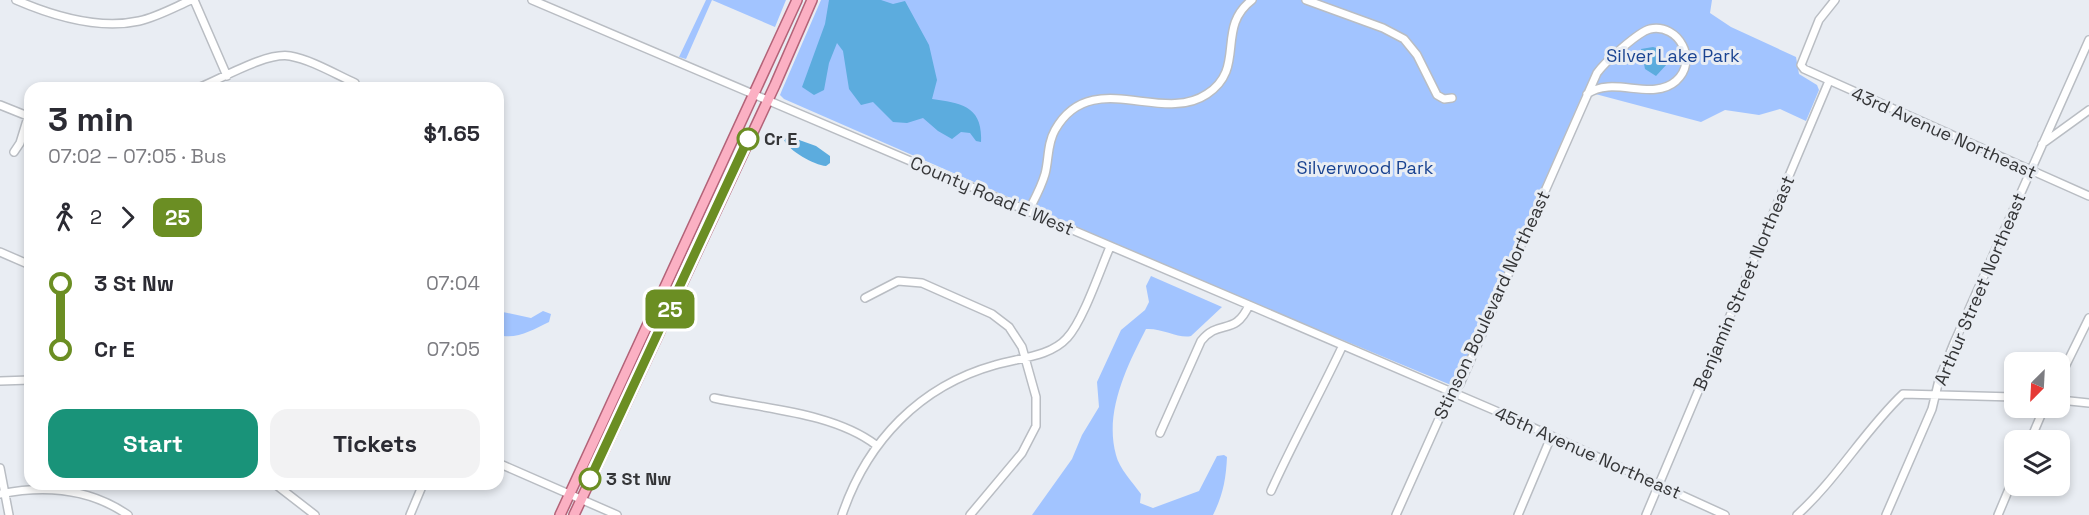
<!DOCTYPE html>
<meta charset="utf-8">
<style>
:root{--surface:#fff;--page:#f2f2f3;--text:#2b2b33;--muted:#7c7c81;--accent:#199379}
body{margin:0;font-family:"Space Grotesk",sans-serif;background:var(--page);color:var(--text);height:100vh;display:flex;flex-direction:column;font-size:22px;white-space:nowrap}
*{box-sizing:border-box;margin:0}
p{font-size:20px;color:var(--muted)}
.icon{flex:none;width:33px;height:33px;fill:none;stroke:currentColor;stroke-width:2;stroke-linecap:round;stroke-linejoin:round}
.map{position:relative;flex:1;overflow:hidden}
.details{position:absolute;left:24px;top:82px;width:480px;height:408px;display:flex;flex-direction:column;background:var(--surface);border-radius:18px;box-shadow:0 3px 9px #0003}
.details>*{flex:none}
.badge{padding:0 12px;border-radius:9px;font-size:21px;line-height:39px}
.needle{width:39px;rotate:204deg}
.fabs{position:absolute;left:2004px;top:352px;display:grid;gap:12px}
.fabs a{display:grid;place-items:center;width:66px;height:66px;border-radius:12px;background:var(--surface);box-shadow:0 3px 9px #0003;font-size:30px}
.map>.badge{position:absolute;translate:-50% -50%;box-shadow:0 0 0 3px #fff}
.legs{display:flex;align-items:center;gap:9px;height:66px;padding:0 24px;font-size:20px}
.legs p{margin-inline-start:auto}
.headline{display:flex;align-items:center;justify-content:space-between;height:102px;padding:0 24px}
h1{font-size:33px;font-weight:600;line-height:45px}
.primary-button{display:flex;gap:12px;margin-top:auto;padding:12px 24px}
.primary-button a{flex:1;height:69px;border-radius:18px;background:var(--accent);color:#fff;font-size:24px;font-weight:600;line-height:69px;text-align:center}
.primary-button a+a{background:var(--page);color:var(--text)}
ul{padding:0 24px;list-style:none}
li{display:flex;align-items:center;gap:21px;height:66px;font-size:22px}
li i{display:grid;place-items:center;width:9px;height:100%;margin:0 8px;background:currentColor}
li i::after{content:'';width:15px;height:15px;margin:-8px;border:4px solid;border-radius:50%;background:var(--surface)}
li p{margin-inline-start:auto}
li:first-child i{background:linear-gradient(#0000 50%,currentColor 0)}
li:last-child i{background:linear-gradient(currentColor 50%,#0000 0)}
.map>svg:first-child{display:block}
</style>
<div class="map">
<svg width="2089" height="515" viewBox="0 0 2089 515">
<rect width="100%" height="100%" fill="#e9edf3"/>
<!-- green -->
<path fill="#a2c4ff" d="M706 0H786L775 27 712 0 686 59 679 57Z
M821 0H1712L1710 13 1731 27 1796 57 1799 74 1817 85 1819 90 1806 121 1780 109 1759 115 1725 110 1701 122 1584 91 1456 382 1451 385 1203 282 784 99 780 95 782 90Z
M1151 276 1222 307 1191 336C1179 339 1163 328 1146 329 1127 366 1104 412 1116 455 1119 468 1133 483 1141 494L1140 503 1153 508 1199 491 1217 456 1224 455 1227 457C1226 479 1223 495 1213 515H1032L1072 459 1082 435 1099 407 1097 382 1121 330 1145 310 1149 302 1146 286Z
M498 311 531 318 543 311 551 314 549 322C532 330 517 340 498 335Z"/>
<!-- water -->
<path fill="#5cacde" d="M829 0H881L893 4 905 1 929 45 937 80 932 99C961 103 983 106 981 142L976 141 970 133 961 132 952 139 938 131 923 118 907 123 893 122 873 102 861 105 849 89 843 51 837 43 829 63 824 90 814 95 802 87 825 24Z
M1653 47 1663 50 1661 54 1667 64 1656 76 1645 69 1641 49Z
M788 136 816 146 830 156V163L826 166C814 165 789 151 784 140Z"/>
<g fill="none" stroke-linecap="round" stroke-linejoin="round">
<!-- minor casing -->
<g stroke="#b9bdc3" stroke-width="10">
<path id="minor" d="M16 0C53 16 98 30 139 21 157 17 175 7 191 0
M194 0 227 76
M532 0 1249 305 1503 414 1725 515
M1306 0 1383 28 1404 39 1417 55 1437 95 1444 99 1452 98
M1835 0 1819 20 1801 65 1804 69 2089 196
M198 88C221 79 266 52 290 56 312 60 335 74 355 83L353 88
M0 105 30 117
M2042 144 2089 110
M14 152 20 143 28 117
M1028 212C1034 200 1041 188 1045 174 1049 159 1047 144 1055 130 1091 66 1161 125 1207 94 1247 68 1215 28 1252 0
M0 252 30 265
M865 298 898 281 922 283 992 314 1009 327 1022 347 1036 397V426L1022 453 970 515
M2060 377 2089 318
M0 381 30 380
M714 398C766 409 834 413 876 445
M2060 400 2089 403
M1160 433 1201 341C1219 318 1235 337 1249 305
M2030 441 2044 408
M498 463 617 515
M0 468 9 515
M275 484 315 515
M1271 491C1293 442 1319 396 1342 347
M0 494C45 485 89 488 128 515
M410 515 423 484
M842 515C867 441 920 386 995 365 1018 358 1050 357 1067 338 1083 321 1100 270 1110 247
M1396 515 1451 392 1460 384 1597 73C1605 62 1638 32 1650 29 1679 23 1699 61 1676 81 1652 102 1613 75 1587 94
M1518 515 1551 437
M1646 515 1829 81
M1797 515C1837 479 1864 431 1903 394L2014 397
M1886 515 1932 409 1939 380 1954 343 2089 40
M1998 515 2014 477"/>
</g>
<!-- major casing -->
<g stroke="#b36378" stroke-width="12">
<path id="major" d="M560 515 797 0
M574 515 775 85 812 0"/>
</g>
<!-- minor -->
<use href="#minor" stroke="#fff" stroke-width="7"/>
<!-- major -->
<use href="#major" stroke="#fbb0c3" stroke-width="9"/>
</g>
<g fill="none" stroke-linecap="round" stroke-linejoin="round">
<!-- line-1 casing -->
<g stroke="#fff" stroke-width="14">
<path id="line-1" d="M590 479 748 139"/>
</g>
<!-- line-1 -->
<use href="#line-1" stroke="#6b8e23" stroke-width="9"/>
</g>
<!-- markers -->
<g fill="#fff" stroke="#6b8e23" stroke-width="3">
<circle cx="748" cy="139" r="10"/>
<circle cx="590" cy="479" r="10"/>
</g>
<g text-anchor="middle" stroke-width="6" stroke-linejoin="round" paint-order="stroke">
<!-- park labels -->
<g font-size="18" fill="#194391" stroke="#e9edf3">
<text x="1673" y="62">Silver Lake Park</text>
<text x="1365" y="174">Silverwood Park</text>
</g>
<!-- street labels -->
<g font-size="18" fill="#343537" stroke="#e9edf3">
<text transform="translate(1944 133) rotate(24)" y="6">43rd Avenue Northeast</text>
<text transform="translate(992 196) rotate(23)" y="6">County Road E West</text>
<text transform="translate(1744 283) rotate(-67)" y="6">Benjamin Street Northeast</text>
<text transform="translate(1980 289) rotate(-67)" y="6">Arthur Street Northeast</text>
<text transform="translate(1492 305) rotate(-65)" y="6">Stinson Boulevard Northeast</text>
<text transform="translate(1588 453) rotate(24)" y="6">45th Avenue Northeast</text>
</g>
<!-- stop labels -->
<g font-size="18" font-weight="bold" fill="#343537" stroke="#e9edf3" text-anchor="start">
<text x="764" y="145">Cr E</text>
<text x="606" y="485">3 St Nw</text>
</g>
</g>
</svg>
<div class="fabs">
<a><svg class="needle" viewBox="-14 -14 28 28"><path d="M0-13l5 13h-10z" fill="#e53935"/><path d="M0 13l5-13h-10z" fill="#7c7c81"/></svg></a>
<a><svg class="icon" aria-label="layers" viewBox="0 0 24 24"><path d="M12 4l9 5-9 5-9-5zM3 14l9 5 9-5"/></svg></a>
</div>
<b class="badge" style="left:670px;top:309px;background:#6b8e23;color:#fff">25</b>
<section class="details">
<div class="headline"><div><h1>3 min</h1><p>07:02 – 07:05 · Bus</p></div><b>$1.65</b></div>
<div class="legs"><svg class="icon" aria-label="walk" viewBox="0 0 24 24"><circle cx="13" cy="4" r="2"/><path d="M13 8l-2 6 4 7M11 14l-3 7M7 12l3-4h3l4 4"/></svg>2<svg class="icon" aria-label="forward" viewBox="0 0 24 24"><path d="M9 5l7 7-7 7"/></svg><b class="badge" style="background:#6b8e23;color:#fff">25</b></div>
<ul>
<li><i style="color:#6b8e23"></i><b>3 St Nw</b><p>07:04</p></li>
<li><i style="color:#6b8e23"></i><b>Cr E</b><p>07:05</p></li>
</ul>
<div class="primary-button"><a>Start</a><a>Tickets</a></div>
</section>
</div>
